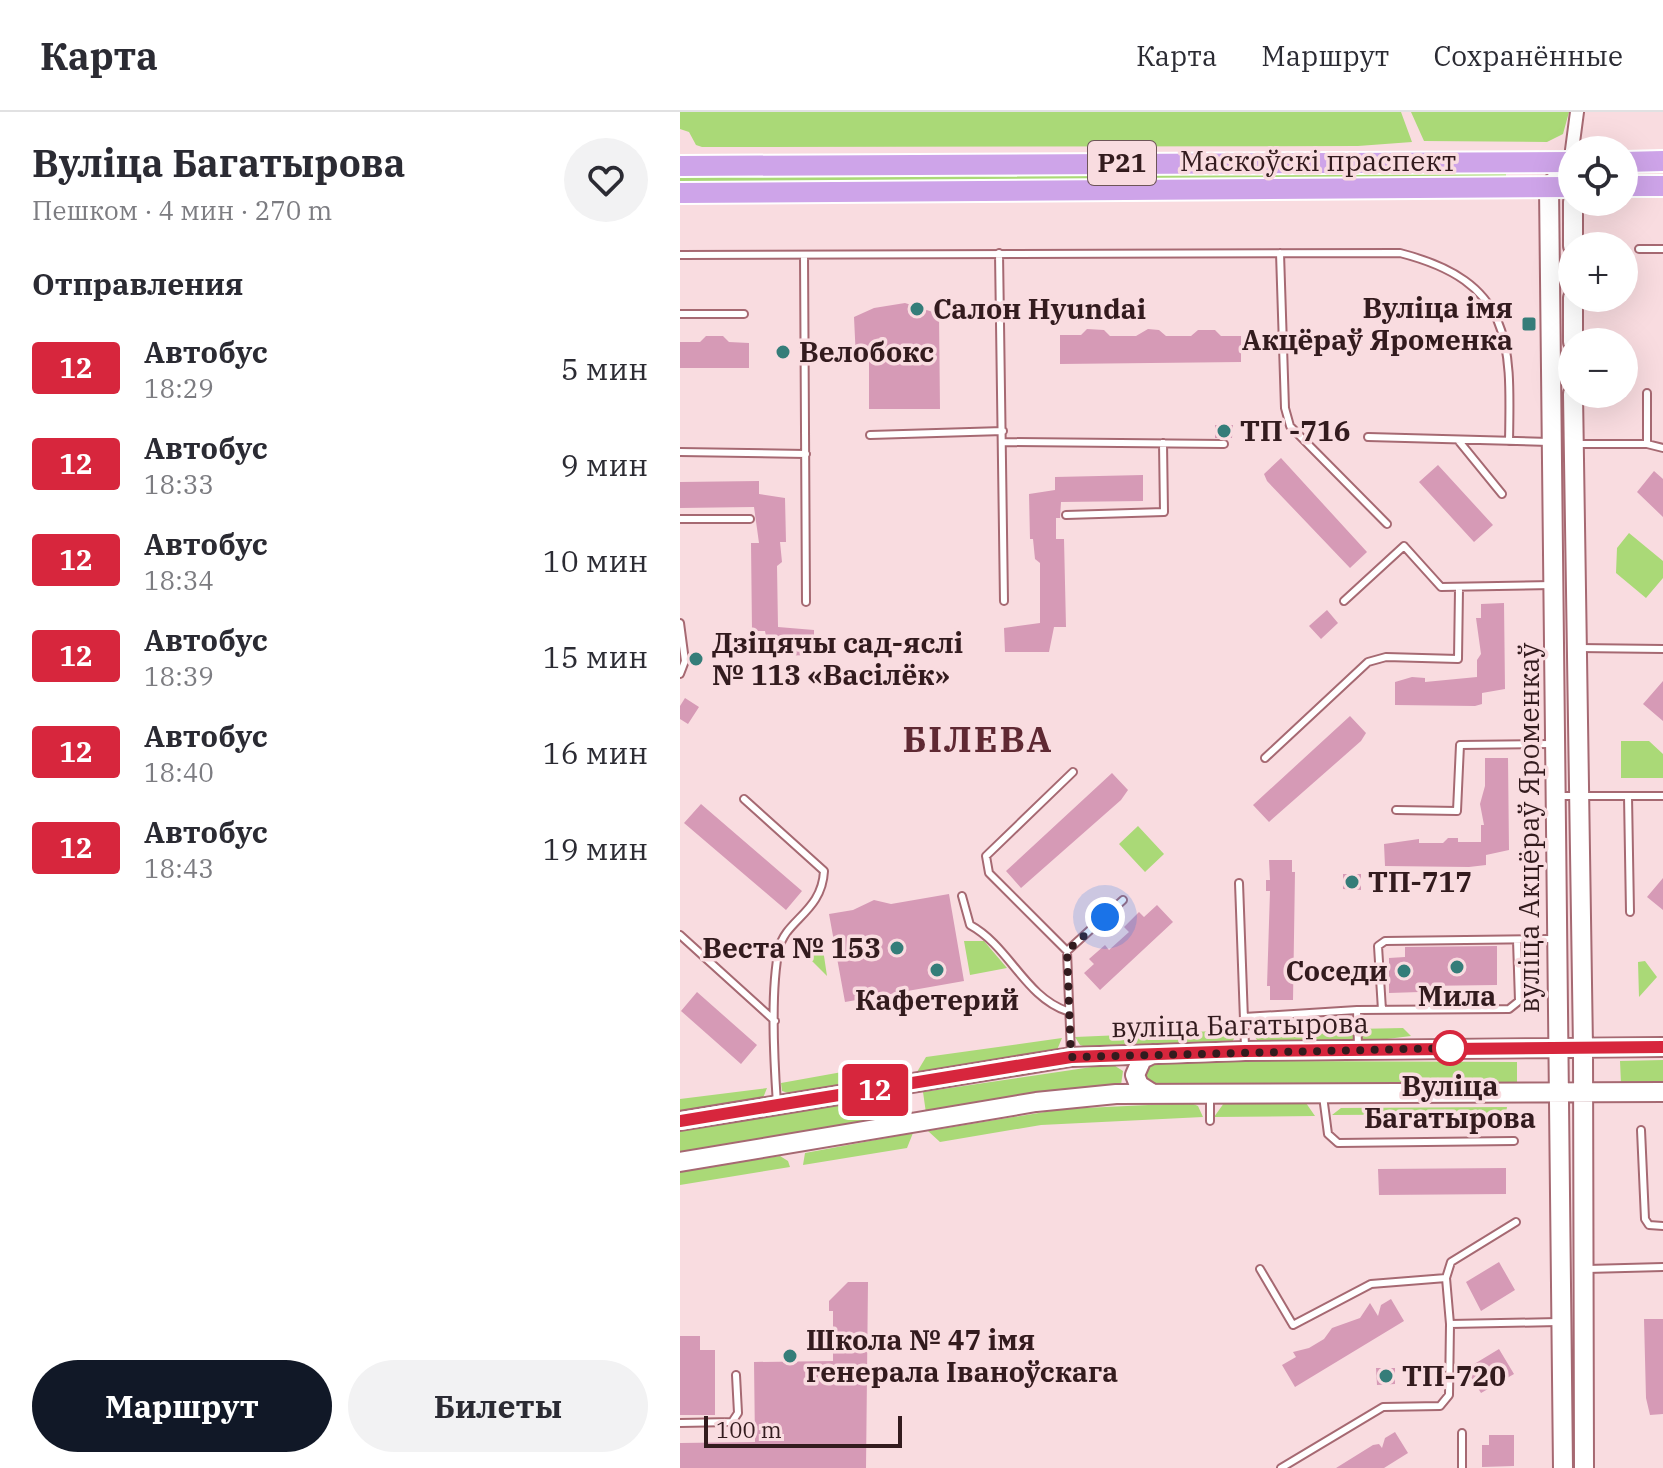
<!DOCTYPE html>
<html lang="ru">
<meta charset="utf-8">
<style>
:root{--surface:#fff;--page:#f2f2f3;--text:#2b2b33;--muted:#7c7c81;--line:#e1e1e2;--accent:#111827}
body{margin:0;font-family:"IBM Plex Serif",serif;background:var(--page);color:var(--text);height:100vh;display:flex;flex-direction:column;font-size:30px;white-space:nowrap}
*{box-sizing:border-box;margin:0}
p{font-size:26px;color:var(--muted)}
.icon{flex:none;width:44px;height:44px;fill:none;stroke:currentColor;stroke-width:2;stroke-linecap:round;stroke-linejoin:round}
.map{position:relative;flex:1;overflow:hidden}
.details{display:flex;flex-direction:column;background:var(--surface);width:680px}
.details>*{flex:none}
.badge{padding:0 16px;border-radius:6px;font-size:28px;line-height:52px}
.fabs{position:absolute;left:878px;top:24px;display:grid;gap:16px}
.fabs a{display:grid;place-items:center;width:80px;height:80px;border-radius:50%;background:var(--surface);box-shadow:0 8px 32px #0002;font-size:40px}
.scale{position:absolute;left:24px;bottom:20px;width:198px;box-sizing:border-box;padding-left:8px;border:4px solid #331b1e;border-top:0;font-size:22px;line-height:28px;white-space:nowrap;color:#331b1e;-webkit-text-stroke:6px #f9dce0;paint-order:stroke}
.you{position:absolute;width:40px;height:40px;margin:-20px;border:6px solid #fff;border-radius:50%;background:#1a73e8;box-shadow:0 0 0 12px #1a73e833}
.map>.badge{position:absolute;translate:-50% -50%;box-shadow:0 0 0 4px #fff}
h2{padding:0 32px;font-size:30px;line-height:72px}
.round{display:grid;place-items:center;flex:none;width:84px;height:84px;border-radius:42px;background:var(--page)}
.head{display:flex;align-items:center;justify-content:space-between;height:136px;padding:0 32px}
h1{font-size:38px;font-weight:700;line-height:60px}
.button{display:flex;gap:16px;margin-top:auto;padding:16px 32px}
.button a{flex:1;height:92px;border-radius:48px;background:var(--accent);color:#fff;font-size:32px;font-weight:700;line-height:92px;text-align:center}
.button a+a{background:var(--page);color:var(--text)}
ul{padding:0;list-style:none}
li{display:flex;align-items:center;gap:24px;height:96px;padding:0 32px}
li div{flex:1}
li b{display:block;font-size:30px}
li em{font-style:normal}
li .badge{min-width:88px;font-weight:700;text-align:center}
header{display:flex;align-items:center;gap:48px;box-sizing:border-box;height:112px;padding:0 40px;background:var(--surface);border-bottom:2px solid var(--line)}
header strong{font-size:38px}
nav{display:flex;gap:44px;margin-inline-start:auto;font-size:28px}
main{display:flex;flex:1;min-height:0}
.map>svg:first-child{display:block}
</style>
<header>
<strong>Карта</strong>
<nav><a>Карта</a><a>Маршрут</a><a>Сохранённые</a></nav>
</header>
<main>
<section class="details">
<div class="head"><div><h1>Вуліца Багатырова</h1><p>Пешком · 4 мин · 270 m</p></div><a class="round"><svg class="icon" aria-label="heart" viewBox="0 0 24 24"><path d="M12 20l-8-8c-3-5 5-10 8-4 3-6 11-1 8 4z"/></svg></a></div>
<h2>Отправления</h2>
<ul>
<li><span class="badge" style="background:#d7263d;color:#fff">12</span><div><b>Автобус</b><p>18:29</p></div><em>5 мин</em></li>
<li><span class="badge" style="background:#d7263d;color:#fff">12</span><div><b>Автобус</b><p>18:33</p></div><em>9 мин</em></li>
<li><span class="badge" style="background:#d7263d;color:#fff">12</span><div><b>Автобус</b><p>18:34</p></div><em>10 мин</em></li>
<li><span class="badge" style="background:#d7263d;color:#fff">12</span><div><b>Автобус</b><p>18:39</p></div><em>15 мин</em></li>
<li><span class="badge" style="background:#d7263d;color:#fff">12</span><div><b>Автобус</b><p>18:40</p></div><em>16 мин</em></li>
<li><span class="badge" style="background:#d7263d;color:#fff">12</span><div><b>Автобус</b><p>18:43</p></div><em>19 мин</em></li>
</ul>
<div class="button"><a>Маршрут</a><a>Билеты</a></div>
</section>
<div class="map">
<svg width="983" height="1356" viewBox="0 0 983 1356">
<rect width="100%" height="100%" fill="#f9dce0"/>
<!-- green -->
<path fill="#aad977" d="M0 0H721L732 30 678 34 22 35 16 33 9 20 0 17Z
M731 0H889L883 22 867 30 744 29Z
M826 62V68L0 73V63Z
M949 421 983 449V466L966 486 936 461 937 436Z
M941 629H969L983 642V666H941Z
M458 714 484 742 465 760 439 732Z
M134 824 144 844 147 864 126 843 127 831Z
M284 829H304L327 856 290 863Z
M965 849 977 865 959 885 958 850Z
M723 916 731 924 683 930 579 931 571 919Z
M559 918 551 932 409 936 400 933 395 925Z
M382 926 377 938 237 960 246 945Z
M983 948V971L941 972 940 949Z
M583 949 837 950V971L479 973 470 972 464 961 469 952 475 951Z
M212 951 224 962 111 982 102 979 101 971Z
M432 952 443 959 441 973 246 1001 243 980Z
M87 976 83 986 0 1000V987Z
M228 982 233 1003 0 1041V1019Z
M511 991 518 994 523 1005 361 1013 260 1030 248 1019 383 997Z
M544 991H626L635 1004 534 1005Z
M827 995 826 1002 652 1003 661 996Z
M233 1021 227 1036 123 1053 125 1041Z
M100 1044 108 1049 110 1055 0 1073V1059Z"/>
<!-- building -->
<path fill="#d69ab6" d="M225 191 259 202 260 297H189V248L176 247 174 205 194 196Z
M407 217 424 218 430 224H456L468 217 479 218 486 224H511L518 218H535L541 224H561V250L380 252V223H401Z
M26 224H43L49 230 69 231V256H0V230H20Z
M535 313H553L552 326H535Z
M601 346 687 440 670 456 587 369 584 362Z
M758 353 813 413 794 430 739 370Z
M974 359 983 367V405L957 380Z
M463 363V389L381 390 380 406H376V427H384L386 515H374L369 540H325L324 516 360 511V451L355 447 353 427H350L349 382 375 378V365Z
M79 369V382L105 386 106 430H100L102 450 97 454 98 515 134 518V543L90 544 85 519H72L71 431H79L74 395 0 396V370Z
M824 491 825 577 802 581V592L795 594 715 593V570L732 565 745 566V570L797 565V548L801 542 796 506H801V492Z
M647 498 658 511 641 527 629 514Z
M983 569V609L963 592Z
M5 586 19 595 8 612 0 607V594Z
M670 604 686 621 681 629 589 710 573 693Z
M805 646H828L829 738 806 743V753L789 755 705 754 704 732 739 727V731H763L768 726H778V730H801V713H804L800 692 805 674Z
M432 661 448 678 441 688 341 776 326 759Z
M21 692 122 779 106 798 4 711Z
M589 748H612V760H615L613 888H590V874H587L590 779H586V768H590Z
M663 762H681V778L663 777Z
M983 766V798L967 785Z
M269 782 284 869 165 890 149 802 173 798 194 788 211 792Z
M477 793 493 810 420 878 404 861 414 852 409 847 425 833 429 838 449 820 444 815 459 800 464 805Z
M817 834V873L740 874V880L709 881V846L725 845V835Z
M17 880 77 933 61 952 1 899Z
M826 1056V1082L699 1083 698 1057Z
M819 1150 835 1178 801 1199 786 1170Z
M168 1170H188L186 1356H0V1331L75 1330 74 1250 153 1249V1199H149V1189Z
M711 1187 724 1209 615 1275 602 1253 616 1245 613 1240 629 1236 644 1227 652 1216 680 1206 690 1191 698 1204 701 1193Z
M964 1207H983V1302L970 1303 966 1286Z
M0 1224H20V1238H35V1303H0Z
M819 1237 834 1262 801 1281 786 1257Z
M696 1256H715V1272L697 1273Z
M715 1320 728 1341 704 1356H656L693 1333 699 1332 702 1336 705 1326Z
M809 1323H834V1354L802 1355V1333H809Z"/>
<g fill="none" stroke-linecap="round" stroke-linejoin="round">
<!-- lane casing -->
<g stroke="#a66972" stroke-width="10">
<path id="lane" d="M959 137H983
M319 141 324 489
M600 141 605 296 610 314 707 412
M0 143 720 141C833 170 831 230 829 329
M124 143 126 490
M0 202H64
M190 323 323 319
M688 325 869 330
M778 328 822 382
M323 330 544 332
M897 332H967L983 336
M967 332V281
M0 340 126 342
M386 403 484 400 483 331
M0 407H70
M664 489 724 434 761 475 873 473
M0 511 5 549 0 562
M898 536 983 537
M585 646 688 550 706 545 778 547 779 477
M879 684H983
M948 684 950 800
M64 687 144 759C142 800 105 808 99 837 90 879 94 948 97 992
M716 698 777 699 780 633 873 632
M559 771 565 935
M282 784 290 813C329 834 345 885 387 899
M0 823 95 909
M387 839 443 788
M677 898 678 934
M702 898 698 834 705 829 873 827
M564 905 677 898 829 897 839 889 837 828
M391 942 387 839 309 761 306 744 393 660
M530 984V1009
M643 984 648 1022 658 1031 834 1029
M961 1018 965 1107 969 1113 983 1114
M580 1157 613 1213 691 1172 766 1166 770 1212
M907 1157 983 1155
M766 1166 771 1150 836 1110
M0 1311 52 1310 58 1301 56 1263
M782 1321V1356
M601 1356 703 1295 760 1294 769 1283 770 1212 878 1210"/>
</g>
<!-- street casing -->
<g stroke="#a66972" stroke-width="16">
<path id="street" d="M892 38 897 0"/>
</g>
<!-- secondary casing -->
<g stroke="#a66972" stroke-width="22">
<path id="secondary" d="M893 90V134
M893 186V230
M893 282 903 936 904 1356
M473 942 462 947 455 963 459 973 473 982
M0 1009 391 945 565 939 983 935
M0 1050 356 990 436 982 983 980
M883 1356 869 75 892 50"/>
</g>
<!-- primary casing -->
<g stroke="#fff" stroke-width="24">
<path id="primary" d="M944 50 983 49
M0 54 892 50
M944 74H983
M0 81 892 75"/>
</g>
<!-- lane -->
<use href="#lane" stroke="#fff" stroke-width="6"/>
<!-- street -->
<use href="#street" stroke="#fff" stroke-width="12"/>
<!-- secondary -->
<use href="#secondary" stroke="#fff" stroke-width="18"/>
<!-- primary -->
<use href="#primary" stroke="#cea4e9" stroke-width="20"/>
</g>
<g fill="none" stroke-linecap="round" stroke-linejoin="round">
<!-- line casing -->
<g stroke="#fff" stroke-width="18">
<path id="line" d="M0 1009 391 945 565 939 983 935"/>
</g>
<!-- line -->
<use href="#line" stroke="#d7263d" stroke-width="12"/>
<!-- walk -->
<path stroke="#331b1e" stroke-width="8" stroke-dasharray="0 14.4" d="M425 805 387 839 391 945 770 936"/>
</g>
<!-- markers -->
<g fill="#357d79" stroke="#f9dce0" stroke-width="3">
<circle cx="237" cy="197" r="8"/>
<rect x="841" y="204" width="16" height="16" rx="4"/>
<circle cx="103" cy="240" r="8"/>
<circle cx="544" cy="319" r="8"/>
<circle cx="16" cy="547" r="8"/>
<circle cx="672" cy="770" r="8"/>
<circle cx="217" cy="836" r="8"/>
<circle cx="777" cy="855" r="8"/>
<circle cx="257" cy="858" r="8"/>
<circle cx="724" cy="859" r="8"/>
<circle cx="110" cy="1244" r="8"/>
<circle cx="706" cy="1264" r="8"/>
</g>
<circle fill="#fff" stroke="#d7263d" stroke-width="4" cx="770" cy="936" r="16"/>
<g text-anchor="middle" stroke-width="7" stroke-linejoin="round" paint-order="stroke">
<!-- shield labels -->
<rect fill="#f9dce0" stroke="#6e5558" stroke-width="2" x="408" y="29" width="68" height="44" rx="6"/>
<g font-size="26" font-weight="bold" fill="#331b1e">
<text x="442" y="60">Р21</text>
</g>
<!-- street labels -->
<g font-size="28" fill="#331b1e" stroke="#f9dce0">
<text x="638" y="59">Маскоўскі праспект</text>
<text transform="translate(849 716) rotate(-90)" y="10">вуліца Акцёраў Яроменкаў</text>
<text transform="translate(560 913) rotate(-1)" y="10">вуліца Багатырова</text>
</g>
<!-- poi labels -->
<g font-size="28" font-weight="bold" fill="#331b1e" stroke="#f9dce0" text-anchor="start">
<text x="833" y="206" text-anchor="end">Вуліца імя<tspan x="833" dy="32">Акцёраў Яроменка</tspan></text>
<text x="253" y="207">Салон Hyundai</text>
<text x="119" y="250">Велобокс</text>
<text x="560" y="329">ТП -716</text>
<text x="32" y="541">Дзіцячы сад-яслі<tspan x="32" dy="32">№ 113 «Васілёк»</tspan></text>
<text x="688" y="780">ТП-717</text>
<text x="201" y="846" text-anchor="end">Веста № 153</text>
<text x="708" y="869" text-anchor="end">Соседи</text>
<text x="777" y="894" text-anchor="middle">Мила</text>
<text x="257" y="898" text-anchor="middle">Кафетерий</text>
<text x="126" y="1238">Школа № 47 імя<tspan x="126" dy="32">генерала Іваноўскага</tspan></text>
<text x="722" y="1274">ТП-720</text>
</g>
<!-- stop labels -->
<g font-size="28" font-weight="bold" fill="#331b1e" stroke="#f9dce0">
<text x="770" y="984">Вуліца<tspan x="770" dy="32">Багатырова</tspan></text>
</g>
<!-- district labels -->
<g font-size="36" font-weight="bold" letter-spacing="2" fill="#5f2933" stroke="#f9dce0">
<text x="298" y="640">БІЛЕВА</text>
</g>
</g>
</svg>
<div class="fabs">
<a><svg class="icon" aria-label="locate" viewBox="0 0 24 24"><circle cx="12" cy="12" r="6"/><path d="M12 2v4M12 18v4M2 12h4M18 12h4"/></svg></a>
<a>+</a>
<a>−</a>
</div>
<div class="scale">100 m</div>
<div class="you" style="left:425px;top:805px"></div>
<b class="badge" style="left:195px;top:978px;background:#d7263d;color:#fff">12</b>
</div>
</main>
